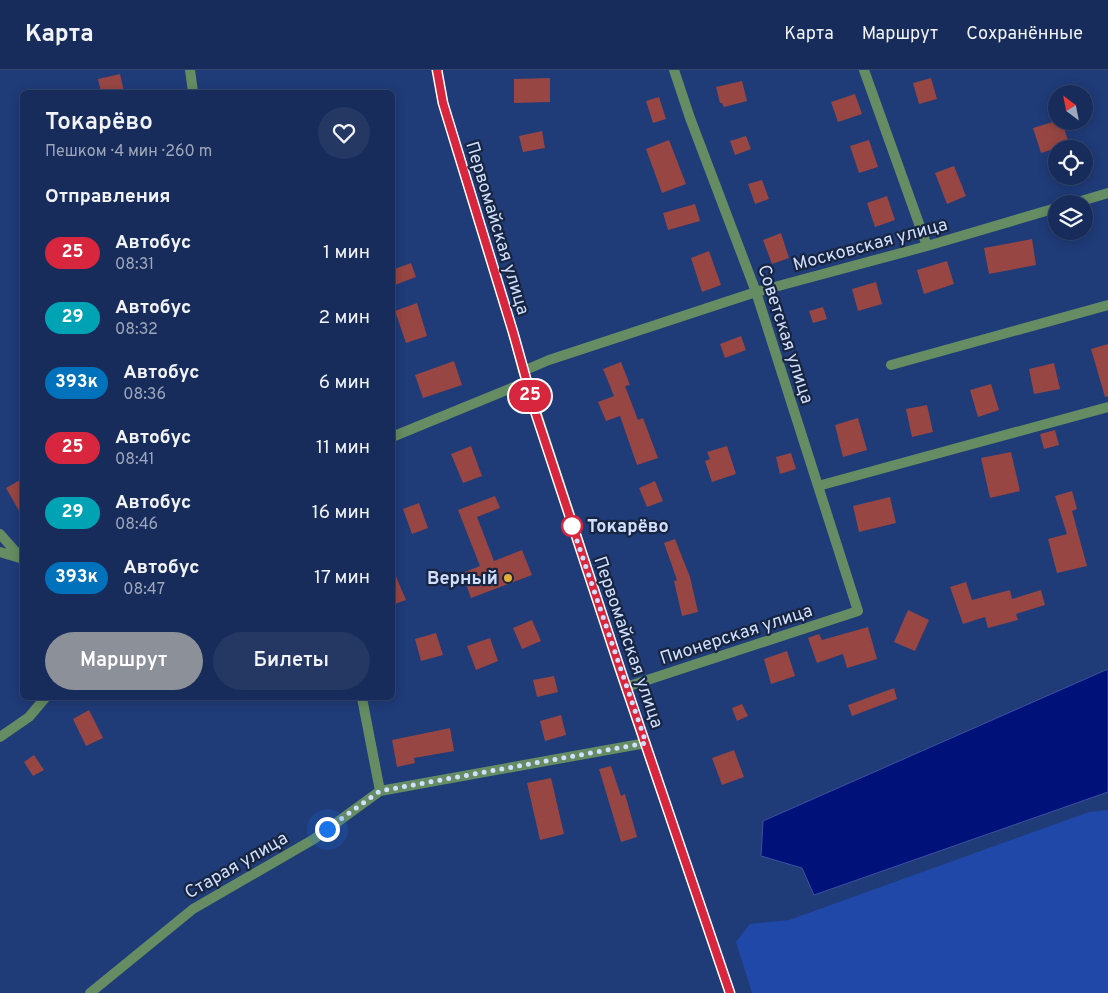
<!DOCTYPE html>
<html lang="ru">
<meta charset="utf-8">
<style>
:root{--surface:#172c5a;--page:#243863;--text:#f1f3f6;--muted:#9ea7bb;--line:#364870;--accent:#8c9099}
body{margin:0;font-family:Overpass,sans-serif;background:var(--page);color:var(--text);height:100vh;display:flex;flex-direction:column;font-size:19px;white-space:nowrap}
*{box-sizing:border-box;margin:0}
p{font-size:16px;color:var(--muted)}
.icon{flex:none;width:28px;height:28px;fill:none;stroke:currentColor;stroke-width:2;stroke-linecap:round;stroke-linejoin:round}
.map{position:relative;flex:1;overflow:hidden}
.details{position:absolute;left:20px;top:20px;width:375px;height:610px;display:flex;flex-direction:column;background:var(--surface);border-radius:8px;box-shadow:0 2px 12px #0003,0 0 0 1px var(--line)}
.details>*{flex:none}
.badge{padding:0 10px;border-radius:16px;font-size:18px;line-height:32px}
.needle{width:32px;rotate:328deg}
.buttons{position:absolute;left:1048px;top:15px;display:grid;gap:10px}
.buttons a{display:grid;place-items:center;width:45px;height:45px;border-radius:50%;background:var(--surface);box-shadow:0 2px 12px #0003,0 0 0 1px var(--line);font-size:25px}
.you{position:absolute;width:25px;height:25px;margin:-12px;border:4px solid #fff;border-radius:50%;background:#1a73e8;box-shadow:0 0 0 8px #1a73e833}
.map>.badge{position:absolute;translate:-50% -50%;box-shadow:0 0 0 2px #fff}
h2{padding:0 25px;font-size:19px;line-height:45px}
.round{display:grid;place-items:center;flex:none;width:52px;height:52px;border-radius:26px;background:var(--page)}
.head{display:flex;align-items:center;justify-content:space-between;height:85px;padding:0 25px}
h1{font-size:24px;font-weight:600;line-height:38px}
.cta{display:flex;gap:10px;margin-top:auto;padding:10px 25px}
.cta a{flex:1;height:58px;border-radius:30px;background:var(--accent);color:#fff;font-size:20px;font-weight:600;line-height:58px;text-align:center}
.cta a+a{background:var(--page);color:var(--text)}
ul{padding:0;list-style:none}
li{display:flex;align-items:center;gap:15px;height:65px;padding:0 25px}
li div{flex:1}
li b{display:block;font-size:19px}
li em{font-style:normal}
li .badge{min-width:55px;font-weight:700;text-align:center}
header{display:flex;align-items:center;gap:30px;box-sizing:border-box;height:70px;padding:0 25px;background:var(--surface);border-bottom:1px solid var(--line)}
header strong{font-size:24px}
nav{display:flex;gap:28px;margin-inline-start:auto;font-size:18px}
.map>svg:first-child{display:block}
</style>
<header>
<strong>Карта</strong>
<nav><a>Карта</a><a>Маршрут</a><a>Сохранённые</a></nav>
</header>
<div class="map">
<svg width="1108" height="923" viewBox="0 0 1108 923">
<rect width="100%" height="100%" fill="#1f3b78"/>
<!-- green -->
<path fill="#1f48a8" d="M1108 740V923H752L736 872 750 854 789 850 1089 742Z"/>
<!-- water -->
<path fill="#001279" stroke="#3e50a1" d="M1108 599V722L814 825 802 798 761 786 763 751Z"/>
<!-- building -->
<path fill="#974643" d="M120 4 124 22H101L98 9Z
M550 8V32L514 33V9Z
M931 8 937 29 919 34 913 13Z
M742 11 747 31 724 37 722 33H720L716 17Z
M855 24 862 44 838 52 831 32Z
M659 27 666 49 653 53 646 31Z
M1056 51H1062L1069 74 1041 83 1033 58Z
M542 61 545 78 523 82 519 66Z
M746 66 751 79 735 85 730 71Z
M669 70 686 114 662 123 646 79Z
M869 70 878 97 859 103 850 76Z
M954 96 966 126 947 134 935 103Z
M762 110 769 129 755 134 748 114Z
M887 126 895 150 875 157 867 133Z
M695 134 700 151 668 160 663 143Z
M781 163 789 188 772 194 763 170Z
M1032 169 1036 195 989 204 984 178Z
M709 181 721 215 702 222 691 188Z
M947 191 954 214 924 224 917 200Z
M411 193 416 207 392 216V200Z
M876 212 882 234 858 241 852 219Z
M417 233 427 266 406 273 395 241Z
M823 237 827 249 813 253 809 241Z
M741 266 746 280 725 288 720 274Z
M1108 274V326L1105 327 1091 279Z
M454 291 462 315 423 328 415 305Z
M621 292 630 315 625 316 638 350 643 348 658 388 637 395 620 346 606 351 598 332 614 326 603 299Z
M1054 293 1060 319 1034 324 1029 299Z
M991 314 999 340 978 347 970 320Z
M927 335 933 362 912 367 906 339Z
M858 348 867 380 843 387 835 355Z
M1055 360 1059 375 1044 379 1040 364Z
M471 376 482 406 463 413 451 384Z
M727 376 736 404 712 412 705 391 710 389 707 382Z
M1011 382 1020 421 990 428 981 388Z
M791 383 796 399 780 404 776 387Z
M22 409V446L6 418Z
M655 411 663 431 647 437 639 418Z
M1072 421 1077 439 1072 441 1087 496 1057 503 1048 469 1067 464 1055 426Z
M495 426 500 438 477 447 494 491 522 480 532 505 471 528 462 503 480 496 458 440Z
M890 427 896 453 859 462 853 436Z
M419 433 428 458 412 464 403 439Z
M675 469 690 507 698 542 682 546 674 511 677 510 664 473Z
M392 497 406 530 392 535Z
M966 512 972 530 1010 520 1012 529 1041 520 1045 535 1016 544 1018 550 988 558 985 547 963 554 950 517Z
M908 540 929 550 915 581 894 572Z
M532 550 541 571 522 579 513 558Z
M868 557 877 589 847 598 843 584 817 593 808 568 819 564 822 570Z
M436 563 443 585 421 591 415 569Z
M490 568 498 591 476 600 467 576Z
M787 581 795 606 771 614 764 589Z
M554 606 558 622 537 627 533 610Z
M894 618 897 629 852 646 848 635Z
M742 634 748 646 737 651 732 638Z
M89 640 103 668 86 676 73 649Z
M561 645 566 665 545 671 540 651Z
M450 658 454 681 414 688 415 693 397 697 392 670Z
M734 680 744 707 722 715 712 688Z
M34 685 44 700 33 706 24 692Z
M611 696 621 726 625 724 637 767 621 772 599 699Z
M551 708 564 764 540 770 527 713Z"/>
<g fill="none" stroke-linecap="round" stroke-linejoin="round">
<!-- minor -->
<path stroke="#658c63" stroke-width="10" d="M190 0 193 22
M437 0 443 33 513 262 523 301 549 290 756 222 927 176 1056 138
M864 0 927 176
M1071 134 1108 123
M891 295 1108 235
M392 367 526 312
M818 416 1108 337
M0 464 22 489
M0 482 20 488
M626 617 858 541 756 222 690 48 674 0
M362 628 380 721
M0 667 29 647 45 628
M90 923 193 839 314 769 380 721 646 673"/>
<!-- tertiary -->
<path stroke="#658c63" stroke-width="10" d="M523 301 626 617 730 923"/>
</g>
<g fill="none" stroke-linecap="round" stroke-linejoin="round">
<!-- line casing -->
<g stroke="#fff" stroke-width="11">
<path id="line" d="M437 0 443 33 513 262 535 341 620 599 730 923"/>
</g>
<!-- line -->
<use href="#line" stroke="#d7263d" stroke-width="8"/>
<!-- walk -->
<path stroke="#d0dffd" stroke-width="5" stroke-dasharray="0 9" d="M327 759 380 721 646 673 572 456"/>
</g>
<!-- markers -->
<circle fill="#fff" stroke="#d7263d" stroke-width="2.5" cx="572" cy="456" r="10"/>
<circle fill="#e3ae35" stroke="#172540" stroke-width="2" cx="508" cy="508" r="5"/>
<g text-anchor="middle" stroke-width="4.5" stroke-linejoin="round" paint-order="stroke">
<!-- street labels -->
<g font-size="18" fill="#d0dffd" stroke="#172540">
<text transform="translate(498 158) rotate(73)" y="6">Первомайская улица</text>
<text transform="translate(870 174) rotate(-15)" y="6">Московская улица</text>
<text transform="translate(786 264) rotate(72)" y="6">Советская улица</text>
<text transform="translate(736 564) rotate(-18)" y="6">Пионерская улица</text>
<text transform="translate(629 572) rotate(71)" y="6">Первомайская улица</text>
<text transform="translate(236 795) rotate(-30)" y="6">Старая улица</text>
</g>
<!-- stop labels -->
<g font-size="18" font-weight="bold" fill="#d0dffd" stroke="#172540" text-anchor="start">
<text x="587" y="462">Токарёво</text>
</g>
<!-- poi labels -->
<g font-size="18" font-weight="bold" fill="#d0dffd" stroke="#172540" text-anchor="end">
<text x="498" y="514">Верный</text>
</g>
</g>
</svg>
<div class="buttons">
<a><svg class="needle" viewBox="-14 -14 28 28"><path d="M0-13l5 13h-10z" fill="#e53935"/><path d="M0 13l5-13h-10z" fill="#9ea7bb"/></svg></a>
<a><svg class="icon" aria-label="locate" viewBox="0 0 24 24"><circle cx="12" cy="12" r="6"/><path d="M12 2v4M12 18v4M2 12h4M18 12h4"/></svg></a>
<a><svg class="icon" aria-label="layers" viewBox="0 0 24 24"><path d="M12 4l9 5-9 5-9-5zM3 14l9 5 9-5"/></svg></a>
</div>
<div class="you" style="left:327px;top:759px"></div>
<b class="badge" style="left:530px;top:326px;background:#d7263d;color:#fff">25</b>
<section class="details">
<div class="head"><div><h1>Токарёво</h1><p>Пешком · 4 мин · 260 m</p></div><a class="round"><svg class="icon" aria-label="heart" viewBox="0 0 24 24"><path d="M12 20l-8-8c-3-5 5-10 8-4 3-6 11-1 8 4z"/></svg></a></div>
<h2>Отправления</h2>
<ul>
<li><span class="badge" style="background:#d7263d;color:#fff">25</span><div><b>Автобус</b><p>08:31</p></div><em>1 мин</em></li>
<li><span class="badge" style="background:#00a3b4;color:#fff">29</span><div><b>Автобус</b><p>08:32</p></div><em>2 мин</em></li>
<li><span class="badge" style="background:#0072bc;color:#fff">393к</span><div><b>Автобус</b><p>08:36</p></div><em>6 мин</em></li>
<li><span class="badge" style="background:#d7263d;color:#fff">25</span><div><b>Автобус</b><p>08:41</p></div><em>11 мин</em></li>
<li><span class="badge" style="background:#00a3b4;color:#fff">29</span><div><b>Автобус</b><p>08:46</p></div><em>16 мин</em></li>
<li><span class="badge" style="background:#0072bc;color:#fff">393к</span><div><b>Автобус</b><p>08:47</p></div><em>17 мин</em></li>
</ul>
<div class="cta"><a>Маршрут</a><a>Билеты</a></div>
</section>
</div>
